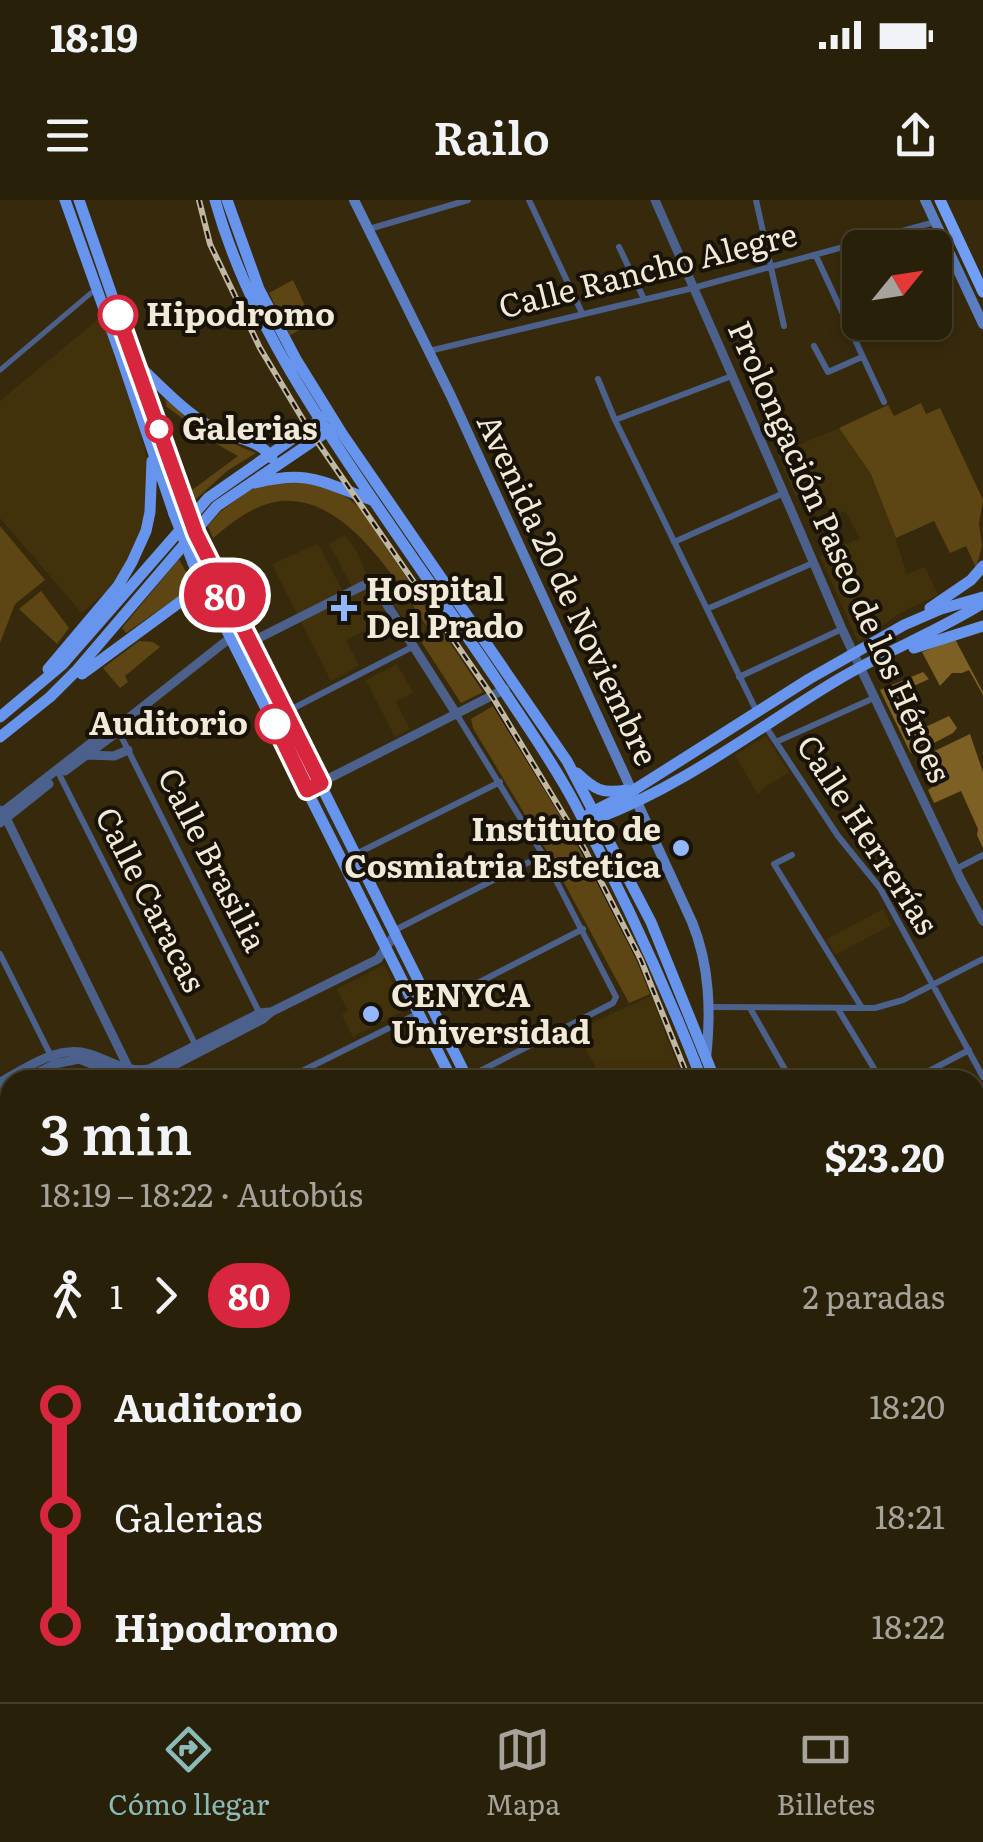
<!DOCTYPE html>
<html lang="es">
<meta charset="utf-8">
<style>
:root{--surface:#292009;--page:#352d17;--text:#f1f3f6;--muted:#a5a39c;--line:#453e2a;--accent:#8bbbb9}
body{margin:0;font-family:Literata,serif;background:var(--page);color:var(--text);height:100vh;display:flex;flex-direction:column;font-size:38px;white-space:nowrap}
*{box-sizing:border-box;margin:0}
p{font-size:32px;color:var(--muted)}
.icon{flex:none;width:55px;height:55px;fill:none;stroke:currentColor;stroke-width:2;stroke-linecap:round;stroke-linejoin:round}
.map{position:relative;flex:1;overflow:hidden}
.side{position:absolute;left:0px;top:870px;width:985px;height:632px;display:flex;flex-direction:column;background:var(--surface);border-radius:30px 30px 0 0;box-shadow:0 5px 15px #0003,0 0 0 2px var(--line)}
.side>*{flex:none}
.badge{padding:0 20px;border-radius:32px;font-size:35px;line-height:65px}
.needle{width:65px;rotate:60deg}
.fabs{position:absolute;left:842px;top:30px;display:grid;gap:20px}
.fabs a{display:grid;place-items:center;width:110px;height:110px;border-radius:15px;background:var(--surface);box-shadow:0 5px 15px #0003,0 0 0 2px var(--line);font-size:50px}
.map>.badge{position:absolute;translate:-50% -50%;box-shadow:0 0 0 5px #fff}
.legs{display:flex;align-items:center;gap:15px;height:110px;padding:0 40px;font-size:32px}
.legs p{margin-inline-start:auto}
.headline{display:flex;align-items:center;justify-content:space-between;height:170px;padding:0 40px}
h1{font-size:55px;font-weight:600;line-height:75px}
ul{padding:0 40px;list-style:none}
li{display:flex;align-items:center;gap:35px;height:110px;font-size:38px}
li i{display:grid;place-items:center;width:15px;height:100%;margin:0 12px;background:currentColor}
li i::after{content:'';width:25px;height:25px;margin:-12px;border:8px solid;border-radius:50%;background:var(--surface)}
li p{margin-inline-start:auto}
li:first-child i{background:linear-gradient(#0000 50%,currentColor 0)}
li:last-child i{background:linear-gradient(currentColor 50%,#0000 0)}
.status{display:flex;justify-content:space-between;align-items:center;height:70px;padding:0 50px;background:var(--surface);direction:ltr}
.status svg{height:28px;fill:currentColor}
header{display:flex;justify-content:space-between;align-items:center;height:130px;padding:0 40px;background:var(--surface);font-size:45px;font-weight:600}
.tab-bar{display:flex;justify-content:space-around;align-items:center;height:140px;border-top:2px solid var(--line);background:var(--surface);font-size:28px;color:var(--muted)}
.tab-bar a{display:grid;justify-items:center;gap:5px}
.tab-bar .on{color:var(--accent)}
.map>svg:first-child{display:block}
</style>
<div class="status"><b>18:19</b><svg viewBox="0 0 49 12"><path d="M0 12V9h3v3zM5 12V6h3v6zM10 12V3h3v9zM15 12V0h3v12zM26 1h20v11H26zM47 4h2v5h-2z"/></svg></div>
<header><svg class="icon" aria-label="menu" viewBox="0 0 24 24"><path d="M4 6h16M4 12h16M4 18h16"/></svg>Railo<svg class="icon" aria-label="share" viewBox="0 0 24 24"><path d="M12 15V3M7 8l5-5 5 5M5 13v7h14v-7"/></svg></header>
<div class="map">
<svg width="983" height="1502" viewBox="0 0 983 1502">
<rect width="100%" height="100%" fill="#372a0c"/>
<!-- built -->
<path fill="#42320c" d="M101 117 140 229 151 278 147 317 140 323 143 327 126 369 115 379 117 382 82 413 0 318V201Z
M839 228 871 274 882 296 907 374 925 367 938 395 902 412 858 442 820 356 860 338 845 311 833 316 818 286 795 296 778 254Z
M345 335 357 352 371 385 384 377 391 375 426 428 419 441 395 406 387 413 390 419 346 440 359 466 331 481 272 364 318 344 347 399 356 394 329 344Z
M397 464 413 493 396 502 410 529 395 537 366 480Z
M766 536 789 572 761 590 760 593H757L735 555Z
M883 709 891 725 835 755 827 739Z
M384 765 407 809 353 837 342 815 348 811 337 789Z
M651 796 683 880H602L576 830Z"/>
<!-- green -->
<path fill="#5d4613" d="M293 80 313 123 290 135 269 93Z
M165 199C194 221 222 241 256 253L227 271 195 300 192 290 238 256 220 246 167 207Z
M921 203 926 214 940 208 983 300 979 323 982 346 976 368 966 346 950 353 934 321 896 338 871 274 839 228 888 205 894 216Z
M288 280C319 284 339 286 361 310L483 492 461 503 422 443 429 430C398 383 347 295 281 301 254 304 233 322 213 338L208 326 220 312 252 288Z
M0 326 45 380 15 404 0 443Z
M179 359 197 392 182 394 126 433 122 428Z
M41 391 69 428 57 444 19 409Z
M139 441 153 442 160 447 125 476 128 482 120 488 103 468Z
M493 506C549 598 612 693 650 794L629 803 548 653 473 528 471 519Z"/>
<!-- forest -->
<path fill="#7c6024" d="M955 439 983 492V495L969 470 962 473H952L940 486 922 452Z
M923 472 929 479 901 492 919 530 949 516 957 528 953 533 913 554 910 552 880 490Z
M970 534 983 572V648L977 635 978 629 961 591 934 603 928 590 934 586 920 558Z"/>
<g fill="none" stroke-linecap="round" stroke-linejoin="round">
<!-- stream -->
<path stroke="#1c1100" stroke-width="2.5" d="M449 436 487 493
M491 500 576 639 636 756"/>
<!-- pedestrian -->
<path stroke="#4b618c" stroke-width="5" d="M0 170 91 93"/>
<!-- minor -->
<path stroke="#4b618c" stroke-width="6" d="M529 0 582 113
M756 0 784 126
M369 29 468 0
M619 47 644 99
M816 56 884 202
M814 146 828 172 862 157
M429 151 693 88 935 22
M598 179 615 220 757 512
M615 220 732 176
M674 342 784 293
M707 409 813 363
M739 477 842 429
M286 512 414 446
M457 515 543 655 616 797 613 803 480 871
M766 527 838 636 880 688 983 877
M118 530 260 814
M776 542 874 498
M57 570 196 846
M356 654 500 582
M792 655 774 664 862 808
M956 669 983 655
M396 732 399 728 543 655
M0 754 52 858
M466 789 583 729
M432 806 463 790
M710 807 875 808 903 800 983 759
M750 808 791 880
M838 809 881 880
M284 880 417 814
M912 880 969 850
M0 963 10 959
M0 1003 10 1000
M975 1037 982 1049 975 1058
M975 1065 983 1076
M0 1071 10 1068
M975 1160 983 1167
M0 1218 10 1214
M0 1295 10 1296
M975 1329 983 1326
M889 1492 892 1502
M8 1501 10 1476
M84 1502V1492
M153 1502 154 1492
M267 1502 268 1492
M329 1502 330 1492
M384 1502 385 1492
M439 1502 440 1492
M618 1502 619 1492
M688 1502 689 1492
M751 1502 752 1492
M843 1502V1494"/>
<!-- tertiary -->
<path stroke="#4b618c" stroke-width="9" d="M655 0 772 266 842 429 961 680 983 721
M87 555 114 556 128 550
M65 571 119 531 125 521
M318 584 505 489
M0 610 6 618 129 869
M0 614 114 525 126 520 225 442 231 439 249 443 372 381 457 515
M0 623 49 584
M23 880 55 864 79 859 122 876 143 878 159 873 263 819 271 812 378 759 396 733
M0 882C23 870 53 848 81 852 105 856 124 874 149 869L260 813 269 812
M0 892 10 886
M0 1144 10 1141
M975 1290H983"/>
<!-- secondary -->
<path stroke="#5b7ec3" stroke-width="10" d="M354 0 451 196 692 722C710 766 711 812 706 859
M925 0 983 124"/>
<!-- primary -->
<path stroke="#6794ed" stroke-width="11" d="M65 0 120 154 174 314
M79 0 184 303
M215 0C244 104 301 193 361 282 406 349 453 415 498 482 524 522 553 562 575 604 623 694 665 785 702 880
M227 0 259 89 297 161 341 232 567 561 651 722 715 880
M138 165C161 186 183 211 211 227 230 238 260 239 272 258
M255 283C312 269 322 283 372 300
M204 351 468 880
M193 363 452 880
M930 408 971 380 983 366
M914 448 983 426
M48 469 118 386 132 362 146 331 150 312 152 261
M82 474 184 399H199L216 408
M0 517 63 464 208 298 325 216
M0 537 50 497 76 471 217 306 331 229
M577 573C595 590 602 594 627 590
M590 613 626 595 809 479 904 425 941 409 983 397
M591 618H598C684 586 760 526 839 479 886 451 937 432 983 403
M933 1492 936 1502
M950 1492 954 1502
M522 1502 523 1492
M538 1502 539 1492"/>
<!-- trunk -->
<path stroke="#729ff6" stroke-width="11" d="M940 0 983 92"/>
<!-- rail casing -->
<g stroke="#c1b8a4" stroke-width="6">
<path id="rail" d="M199 0 210 44 260 148 308 228 492 496 585 650 641 760 689 880
M918 1492 922 1502"/>
</g>
<!-- rail -->
<use href="#rail" stroke="#191307" stroke-width="2.5" stroke-dasharray="8" stroke-linecap="butt"/>
<!-- primary-bridge -->
<path stroke="#6794ed" stroke-width="11" d="M184 303 204 351
M174 314 193 363"/>
</g>
<g fill="none" stroke-linecap="round" stroke-linejoin="round">
<!-- line-1 casing -->
<g stroke="#fff" stroke-width="22">
<path id="line-1" d="M118 115 196 334 321 583 307 590 275 524"/>
</g>
<!-- line-1 -->
<use href="#line-1" stroke="#d7263d" stroke-width="15"/>
</g>
<!-- markers -->
<g fill="#fff" stroke="#d7263d" stroke-width="5">
<circle cx="118" cy="115" r="18"/>
<circle cx="159" cy="229" r="12"/>
<circle cx="275" cy="524" r="18"/>
</g>
<g fill="#93b7fd" stroke="#191307" stroke-width="4">
<path d="M339 393h10v10h10v10h-10v10h-10v-10h-10v-10h10z"/>
<circle cx="681" cy="648" r="10"/>
<circle cx="371" cy="814" r="10"/>
</g>
<g text-anchor="middle" stroke-width="8" stroke-linejoin="round" paint-order="stroke">
<!-- street labels -->
<g font-size="32" fill="#f2ead9" stroke="#191307">
<text transform="translate(648 71) rotate(-14)" y="11">Calle Rancho Alegre</text>
<text transform="translate(839 352) rotate(66)" y="11">Prolongación Paseo de los Héroes</text>
<text transform="translate(567 390) rotate(65)" y="11">Avenida 20 de Noviembre</text>
<text transform="translate(867 635) rotate(57)" y="11">Calle Herrerías</text>
<text transform="translate(212 660) rotate(63)" y="11">Calle Brasilia</text>
<text transform="translate(150 700) rotate(63)" y="11">Calle Caracas</text>
</g>
<!-- stop labels -->
<g font-size="32" font-weight="bold" fill="#f2ead9" stroke="#191307" text-anchor="start">
<text x="146" y="126">Hipodromo</text>
<text x="182" y="240">Galerias</text>
<text x="248" y="535" text-anchor="end">Auditorio</text>
</g>
<!-- poi labels -->
<g font-size="32" font-weight="bold" fill="#f2ead9" stroke="#191307" text-anchor="start">
<text x="366" y="401">Hospital<tspan x="366" dy="37">Del Prado</tspan></text>
<text x="661" y="641" text-anchor="end">Instituto de<tspan x="661" dy="37">Cosmiatria Estetica</tspan></text>
<text x="391" y="807">CENYCA<tspan x="391" dy="37">Universidad</tspan></text>
</g>
</g>
</svg>
<div class="fabs">
<a><svg class="needle" viewBox="-14 -14 28 28"><path d="M0-13l5 13h-10z" fill="#e53935"/><path d="M0 13l5-13h-10z" fill="#a5a39c"/></svg></a>
</div>
<b class="badge" style="left:225px;top:395px;background:#d7263d;color:#fff">80</b>
<section class="side">
<div class="headline"><div><h1>3 min</h1><p>18:19 – 18:22 · Autobús</p></div><b>$23.20</b></div>
<div class="legs"><svg class="icon" aria-label="walk" viewBox="0 0 24 24"><circle cx="13" cy="4" r="2"/><path d="M13 8l-2 6 4 7M11 14l-3 7M7 12l3-4h3l4 4"/></svg>1<svg class="icon" aria-label="forward" viewBox="0 0 24 24"><path d="M9 5l7 7-7 7"/></svg><b class="badge" style="background:#d7263d;color:#fff">80</b><p>2 paradas</p></div>
<ul>
<li><i style="color:#d7263d"></i><b>Auditorio</b><p>18:20</p></li>
<li><i style="color:#d7263d"></i><span>Galerias</span><p>18:21</p></li>
<li><i style="color:#d7263d"></i><b>Hipodromo</b><p>18:22</p></li>
</ul>
</section>
</div>
<nav class="tab-bar">
<a class="on"><svg class="icon" aria-label="directions" viewBox="0 0 24 24"><path d="M12 3l9 9-9 9-9-9zM9 14v-3h6M13 9l2 2-2 2"/></svg>Cómo llegar</a>
<a><svg class="icon" aria-label="map" viewBox="0 0 24 24"><path d="M3 6l6-2 6 2 6-2v14l-6 2-6-2-6 2zM9 4v14M15 6v14"/></svg>Mapa</a>
<a><svg class="icon" aria-label="tickets" viewBox="0 0 24 24"><path d="M3 7h18v10H3zM15 7v10"/></svg>Billetes</a>
</nav>
